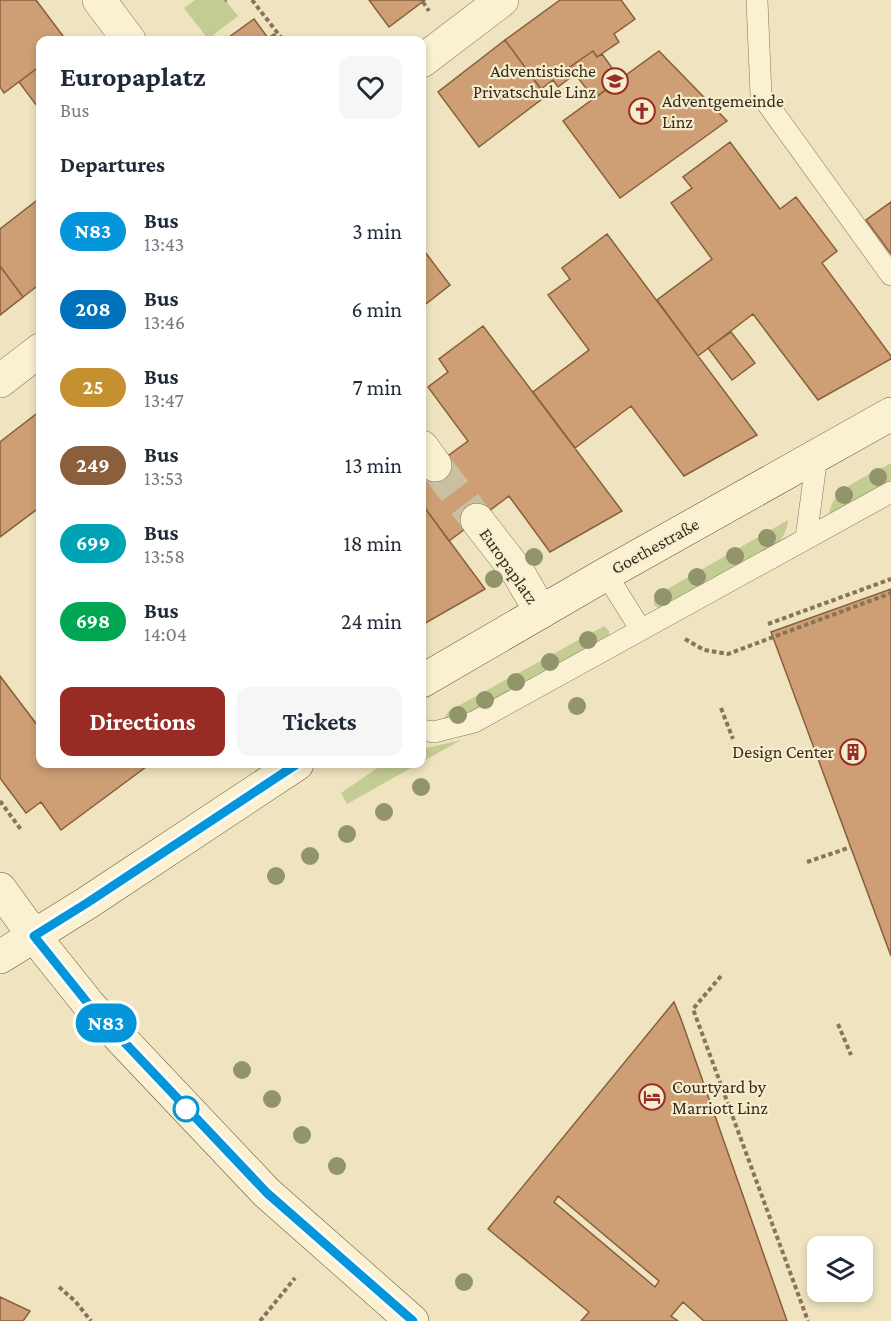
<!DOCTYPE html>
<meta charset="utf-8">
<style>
:root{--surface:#fff;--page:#f6f6f7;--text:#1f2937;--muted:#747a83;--accent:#992b25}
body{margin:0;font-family:"Crimson Pro",serif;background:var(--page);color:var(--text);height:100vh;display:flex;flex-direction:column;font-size:22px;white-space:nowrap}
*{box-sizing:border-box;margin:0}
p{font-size:20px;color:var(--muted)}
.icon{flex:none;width:33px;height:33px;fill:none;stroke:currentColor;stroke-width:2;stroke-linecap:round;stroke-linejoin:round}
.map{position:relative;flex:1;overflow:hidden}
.sheet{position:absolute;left:36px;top:36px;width:390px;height:732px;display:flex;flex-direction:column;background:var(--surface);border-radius:12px;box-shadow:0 3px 9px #0003}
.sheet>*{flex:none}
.badge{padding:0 12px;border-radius:20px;font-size:21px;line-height:39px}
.tools{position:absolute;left:807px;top:1236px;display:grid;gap:12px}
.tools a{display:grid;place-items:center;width:66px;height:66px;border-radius:12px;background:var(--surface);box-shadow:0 3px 9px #0003;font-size:30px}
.map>.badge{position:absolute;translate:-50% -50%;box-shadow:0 0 0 3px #fff}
h2{padding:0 24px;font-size:22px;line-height:54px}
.round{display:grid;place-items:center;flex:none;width:63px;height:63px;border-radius:12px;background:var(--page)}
.summary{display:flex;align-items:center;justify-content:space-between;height:102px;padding:0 24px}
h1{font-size:28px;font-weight:700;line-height:45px}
.button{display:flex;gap:12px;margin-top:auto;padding:12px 24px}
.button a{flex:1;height:69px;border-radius:12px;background:var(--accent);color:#fff;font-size:24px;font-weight:700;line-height:69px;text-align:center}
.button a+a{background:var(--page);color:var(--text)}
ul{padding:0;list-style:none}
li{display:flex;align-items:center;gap:18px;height:78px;padding:0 24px}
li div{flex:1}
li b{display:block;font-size:22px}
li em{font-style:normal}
li .badge{min-width:66px;font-weight:700;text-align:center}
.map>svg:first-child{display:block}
</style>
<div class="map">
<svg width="891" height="1321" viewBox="0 0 891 1321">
<rect width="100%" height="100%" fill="#efe4bf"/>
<!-- green -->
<path fill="#c3cd93" d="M195 0H225L238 16 208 39 184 8Z
M891 463V481L829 514C832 487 871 475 891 463Z
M788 520C787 532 782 538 775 547L660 609 654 605V600L657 595Z
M604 626 609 631V636L479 712 449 720 444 718 449 711Z
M461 740 422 762V749Z
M383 764H418L347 804 341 793Z"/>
<!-- building -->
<path fill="#ce9f74" stroke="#885f3c" stroke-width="1.5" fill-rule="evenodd" d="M0 0H36L66 40H40V66L4 93 0 87Z
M369 0H425L389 27Z
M560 0H621L635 19 614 34 619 42 597 57 593 51 570 67 575 74 558 87 553 80 541 89 505 40Z
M254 19 268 38 274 34 279 40H225Z
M505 40 546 96 479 147 438 92Z
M593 51 597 57 602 54 620 79 594 99 570 67Z
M659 51 727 121 620 198 563 121Z
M40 66V110L19 82Z
M730 142 780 209 796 197 837 251 822 263 891 356V359L818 400 753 314 698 356 657 300 712 259 671 203 692 188 683 177Z
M40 198V284L23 297 0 266V229Z
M891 202V254L866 220Z
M607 234 757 435 684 476 631 406 575 448 533 392 589 350 548 295 570 279 562 268Z
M422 248 450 285 422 307Z
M0 266 23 297 0 315Z
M483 326 622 511 550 552 509 496 449 541 422 504V475L468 441 428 387 448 372 439 359Z
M731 332 755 363 732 380 708 348Z
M40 411V507L0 537V442Z
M422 504 485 589 422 625Z
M891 589V956L771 632Z
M0 676 38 726 40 724V764H150L61 830 41 802 26 813 0 778Z
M674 1002 681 1019 787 1321H704L683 1302 671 1316 678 1321H581L589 1312 488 1229ZM558 1196 659 1281 655 1287 554 1202Z
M0 1297 30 1311 23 1321H0Z"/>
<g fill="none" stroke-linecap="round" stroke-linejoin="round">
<!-- street-tunnel -->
<path stroke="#cabf9e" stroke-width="33" stroke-dasharray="33 16" stroke-linecap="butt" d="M435 465 477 520"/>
<!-- lane casing -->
<g stroke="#887457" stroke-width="22">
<path id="lane" d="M757 0 761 95 891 275
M806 538 817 456
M606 574 641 630
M422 730 434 732 474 722 891 492"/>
</g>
<!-- street casing -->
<g stroke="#887457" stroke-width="34">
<path id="street" d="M99 0 129 40
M422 61 502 0
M0 381 40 350
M422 447 435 465
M477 520 519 574 541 612"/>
</g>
<!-- secondary casing -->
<g stroke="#6a553a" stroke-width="34">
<path id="secondary" d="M422 681 606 574 891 414
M0 889 34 936 90 1006 267 1193 412 1321
M0 957 87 903 297 764"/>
</g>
<!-- path -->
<path stroke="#887457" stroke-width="4" stroke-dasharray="4.5 3" stroke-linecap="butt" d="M252 0 283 40
M225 1 226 0
M423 2 429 11
M422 222 423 223
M768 624 891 579
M685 639 704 650 728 654 891 593
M721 708 733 739
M0 801 22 831
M807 862 851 847
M721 976 693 1009 808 1321
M838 1024 851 1055
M59 1287 75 1301 91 1321
M260 1321 295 1278"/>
<!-- lane -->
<use href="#lane" stroke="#faf0d2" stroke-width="21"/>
<!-- street -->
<use href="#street" stroke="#faf0d2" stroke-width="33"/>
<!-- secondary -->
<use href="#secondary" stroke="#faf0d2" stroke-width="33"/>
</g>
<!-- trees -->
<g fill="#919569">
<circle cx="878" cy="477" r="9"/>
<circle cx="844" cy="495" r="9"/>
<circle cx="767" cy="538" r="9"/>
<circle cx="735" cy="556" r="9"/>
<circle cx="534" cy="557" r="9"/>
<circle cx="697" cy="577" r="9"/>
<circle cx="494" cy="579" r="9"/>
<circle cx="663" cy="597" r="9"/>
<circle cx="588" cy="640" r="9"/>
<circle cx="550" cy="662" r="9"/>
<circle cx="516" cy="682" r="9"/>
<circle cx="485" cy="700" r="9"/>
<circle cx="577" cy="706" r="9"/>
<circle cx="458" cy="715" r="9"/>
<circle cx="421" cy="787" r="9"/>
<circle cx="384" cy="812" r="9"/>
<circle cx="347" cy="834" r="9"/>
<circle cx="310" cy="856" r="9"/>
<circle cx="276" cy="876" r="9"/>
<circle cx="242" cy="1070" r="9"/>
<circle cx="272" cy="1099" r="9"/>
<circle cx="302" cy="1135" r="9"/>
<circle cx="337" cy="1166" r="9"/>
<circle cx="464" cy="1282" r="9"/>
</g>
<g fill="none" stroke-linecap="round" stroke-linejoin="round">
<!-- line casing -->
<g stroke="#fff" stroke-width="14">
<path id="line" d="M297 764 87 903 34 936 90 1006 267 1193 413 1321"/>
</g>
<!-- line -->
<use href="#line" stroke="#0595da" stroke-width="9"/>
</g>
<!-- icons -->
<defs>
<g id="school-ring" transform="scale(1.35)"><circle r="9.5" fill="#f6edcf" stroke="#992b25" stroke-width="1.5"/><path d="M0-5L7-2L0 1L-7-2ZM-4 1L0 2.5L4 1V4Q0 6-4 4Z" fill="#992b25"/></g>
<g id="church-ring" transform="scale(1.35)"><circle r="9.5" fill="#f6edcf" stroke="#992b25" stroke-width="1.5"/><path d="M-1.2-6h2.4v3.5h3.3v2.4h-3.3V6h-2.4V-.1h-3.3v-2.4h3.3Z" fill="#992b25"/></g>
<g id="building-ring" transform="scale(1.35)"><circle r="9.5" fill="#f6edcf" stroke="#992b25" stroke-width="1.5"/><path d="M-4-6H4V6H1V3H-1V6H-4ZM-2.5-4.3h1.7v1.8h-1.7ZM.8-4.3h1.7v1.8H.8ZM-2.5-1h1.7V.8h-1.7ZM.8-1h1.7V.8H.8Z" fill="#992b25"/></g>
<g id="hotel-ring" transform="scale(1.35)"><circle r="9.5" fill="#f6edcf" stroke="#992b25" stroke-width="1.5"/><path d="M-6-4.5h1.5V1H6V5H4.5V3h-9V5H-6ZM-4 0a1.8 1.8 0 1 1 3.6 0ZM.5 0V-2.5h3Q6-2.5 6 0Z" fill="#992b25"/></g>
</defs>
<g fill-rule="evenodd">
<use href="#school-ring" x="615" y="81"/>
<use href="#church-ring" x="642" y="111"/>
<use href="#building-ring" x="853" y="752"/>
<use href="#hotel-ring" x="652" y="1097"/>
</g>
<!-- markers -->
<circle fill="#fff" stroke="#0595da" stroke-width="3" cx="186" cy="1109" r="12"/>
<g text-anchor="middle" stroke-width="4.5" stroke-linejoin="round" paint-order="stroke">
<!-- poi labels -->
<g font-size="18" fill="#372b1c" stroke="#f6edcf" text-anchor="end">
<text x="596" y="77">Adventistische<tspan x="596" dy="21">Privatschule Linz</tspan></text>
<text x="662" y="107" text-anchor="start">Adventgemeinde<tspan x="662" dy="21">Linz</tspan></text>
<text x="834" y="758">Design Center</text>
<text x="672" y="1093" text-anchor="start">Courtyard by<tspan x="672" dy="21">Marriott Linz</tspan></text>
</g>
<!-- street labels -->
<g font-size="18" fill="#372b1c" stroke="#f6edcf">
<text transform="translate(655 546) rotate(-29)" y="6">Goethestraße</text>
<text transform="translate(509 566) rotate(55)" y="6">Europaplatz</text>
</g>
</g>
</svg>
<div class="tools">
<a><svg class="icon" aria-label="layers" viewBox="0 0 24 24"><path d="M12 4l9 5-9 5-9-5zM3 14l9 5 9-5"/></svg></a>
</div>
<b class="badge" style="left:106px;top:1023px;background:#0595da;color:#fff">N83</b>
<section class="sheet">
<div class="summary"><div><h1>Europaplatz</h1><p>Bus</p></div><a class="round"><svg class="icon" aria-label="heart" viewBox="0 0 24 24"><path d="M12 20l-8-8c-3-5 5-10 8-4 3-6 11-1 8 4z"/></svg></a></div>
<h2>Departures</h2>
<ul>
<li><span class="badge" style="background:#0595da;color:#fff">N83</span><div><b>Bus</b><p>13:43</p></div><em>3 min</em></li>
<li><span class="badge" style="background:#0072bc;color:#fff">208</span><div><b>Bus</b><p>13:46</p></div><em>6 min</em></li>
<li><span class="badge" style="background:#c59130;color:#fff">25</span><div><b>Bus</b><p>13:47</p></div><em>7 min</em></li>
<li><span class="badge" style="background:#8b5e3c;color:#fff">249</span><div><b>Bus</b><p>13:53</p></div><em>13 min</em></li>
<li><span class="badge" style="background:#00a3b4;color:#fff">699</span><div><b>Bus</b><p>13:58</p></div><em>18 min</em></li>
<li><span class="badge" style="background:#00a651;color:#fff">698</span><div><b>Bus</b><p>14:04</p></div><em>24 min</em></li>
</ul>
<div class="button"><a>Directions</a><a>Tickets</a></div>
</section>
</div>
